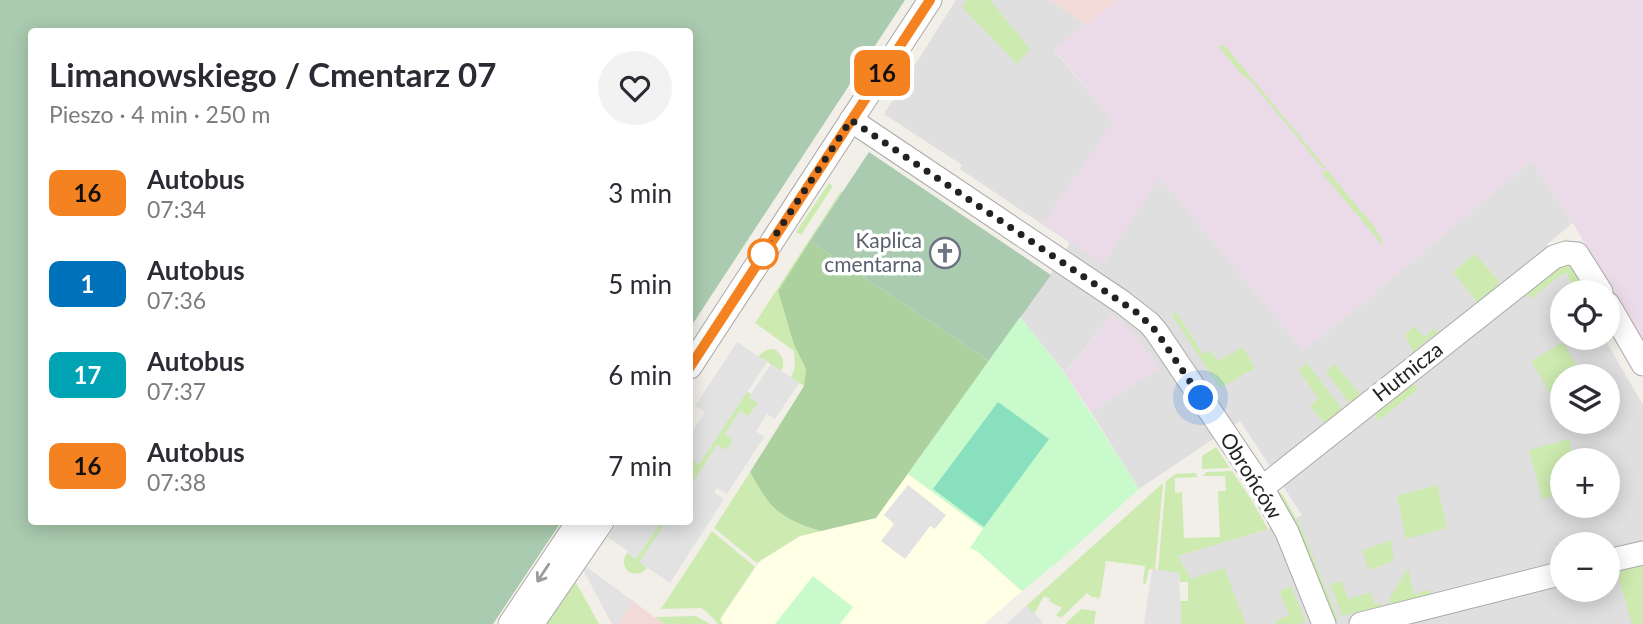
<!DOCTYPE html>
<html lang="pl">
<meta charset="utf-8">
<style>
:root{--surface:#fff;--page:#f2f2f3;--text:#2b2b33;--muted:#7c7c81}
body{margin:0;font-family:Lato,sans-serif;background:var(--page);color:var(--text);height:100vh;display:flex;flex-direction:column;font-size:26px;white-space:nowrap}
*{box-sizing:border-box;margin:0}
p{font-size:23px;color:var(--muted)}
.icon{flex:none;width:38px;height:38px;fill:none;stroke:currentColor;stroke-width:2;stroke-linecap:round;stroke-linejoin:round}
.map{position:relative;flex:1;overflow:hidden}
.side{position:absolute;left:28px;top:28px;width:665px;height:497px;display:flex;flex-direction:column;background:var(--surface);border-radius:7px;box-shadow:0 4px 18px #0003}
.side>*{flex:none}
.badge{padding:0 14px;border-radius:10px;font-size:24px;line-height:46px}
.buttons{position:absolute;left:1550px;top:280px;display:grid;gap:14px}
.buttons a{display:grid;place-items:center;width:70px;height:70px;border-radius:50%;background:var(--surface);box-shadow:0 4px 18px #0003;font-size:35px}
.you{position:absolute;width:35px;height:35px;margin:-18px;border:5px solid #fff;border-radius:50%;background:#1a73e8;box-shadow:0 0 0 10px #1a73e833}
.map>.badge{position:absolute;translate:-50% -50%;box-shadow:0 0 0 4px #fff}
.round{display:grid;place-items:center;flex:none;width:74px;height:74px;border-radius:37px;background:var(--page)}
.summary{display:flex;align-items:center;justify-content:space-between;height:119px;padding:0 21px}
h1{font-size:33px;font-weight:700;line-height:52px}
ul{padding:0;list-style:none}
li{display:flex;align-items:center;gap:21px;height:91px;padding:0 21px}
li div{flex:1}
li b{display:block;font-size:26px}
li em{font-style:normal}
li .badge{min-width:77px;font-weight:700;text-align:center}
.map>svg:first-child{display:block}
</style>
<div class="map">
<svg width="1643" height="624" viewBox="0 0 1643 624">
<rect width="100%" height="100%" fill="#f2efe9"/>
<!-- residential -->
<path fill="#e0dfdf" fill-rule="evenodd" d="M956 0H1050L1085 24 1054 50 1303 350 1346 317 1531 161 1573 223 1547 244 1577 292H1563V338H1604L1643 405V624H1215L1178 556 1268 529 1302 515 1240 421 1139 489 1091 412 1159 368 1139 341 1123 323 1112 315 1065 373 1020 317 1049 277 1070 243 960 169 962 165 884 114ZM1563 376H1608V422H1563ZM1563 460H1608V506H1563ZM1563 544H1608V590H1563Z"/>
<!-- commercial -->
<path fill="#f2dad9" d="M1050 0H1119L1087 25Z
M633 601 654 617 665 624H618Z"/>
<!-- industrial -->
<path fill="#ebdbe8" d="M1119 0H1643V344L1573 223 1531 161 1346 317 1303 350 1160 178 1103 264 1043 224 1113 121 1054 49 1085 24 1087 25Z
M1112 315 1123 323 1139 341 1159 368 1091 412 1065 374Z"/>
<!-- education -->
<path fill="#ffffe5" d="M908 474 983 529 970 548 977 551 1022 591 984 624H723L720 620 760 561 800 536 876 518Z"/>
<!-- grass -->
<path fill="#cdebb0" d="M967 0H990L1030 49 1017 64 962 7Z
M1222 45 1225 46 1325 167 1323 169 1249 79 1243 76 1218 46Z
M1327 170 1376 229 1382 240 1383 246 1322 173Z
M829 183 833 186 801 235 796 232Z
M841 191 843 192 778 291 794 345 806 369 804 386 791 378 795 367 794 351 755 323Z
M1475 254 1499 281V284L1477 302 1453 272Z
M1566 259 1593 292H1577L1565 272 1530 299 1527 294Z
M1176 312 1203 354 1211 351 1218 361 1243 347 1255 368 1220 388 1172 315Z
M1414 326 1424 337 1435 328 1438 332 1413 352 1405 335Z
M1563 342 1581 374 1599 365 1604 376H1563V399L1556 403 1531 361Z
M774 349C782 354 786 362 781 371L758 356 766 350Z
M1307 363 1342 409 1324 423 1310 406 1318 399 1299 370Z
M1335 364 1360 394 1349 403 1326 372Z
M1413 384 1419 388 1378 421 1374 414Z
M747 391 751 394 749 397 758 403 748 417 740 411 725 434 733 440 726 451 717 445 690 487V459L699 464Z
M1569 439 1573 455 1584 454 1585 460H1563V493L1542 499 1529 450Z
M1216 447 1230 468 1202 469V456Z
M1232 471 1251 499 1268 529 1178 556 1191 579 1224 568 1246 624H1181L1180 601H1188V582H1180L1179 573 1158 570 1166 481 1176 474 1195 473 1198 477 1175 478V493L1182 492 1184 538 1220 537 1218 491H1226L1225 476H1203L1206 472Z
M750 472C756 482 761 492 768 501 780 517 802 526 821 531L800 536 757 563 714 528Z
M1163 483 1155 570 1149 569 1146 584 1143 583 1145 566 1106 561 1100 598 1092 597 1087 593 1061 618 1056 615 1062 608 1049 601 1050 599 1044 596 1034 614 1026 606Z
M1437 485 1447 528 1406 539 1397 496Z
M1276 489 1283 495 1302 529 1339 622 1333 618 1278 497Z
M661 522H666L640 562 647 568C642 574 637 575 629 572 623 566 622 561 627 553L636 559Z
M712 531 755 567 720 619 723 624H718L707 612 701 608 661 609Z
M1391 540 1394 561 1369 570 1362 551Z
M1643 565V624H1632L1617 572Z
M1408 568 1414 594 1430 590 1431 594 1390 604V597Z
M574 579 599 624H545Z
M1342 581 1348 599 1371 592 1374 604 1381 603 1382 606 1342 616 1330 584Z
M1291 586 1306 622 1297 624H1277L1276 621 1289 615 1279 591Z
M1081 609 1096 611 1094 624H1065Z
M696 616 710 624H665L654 617Z"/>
<!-- forest -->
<path fill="#add19e" d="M810 241 989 361 876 518 821 531C802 526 780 517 768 501 761 492 756 482 750 472L804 386 806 369 794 345 778 291Z"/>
<!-- cemetery -->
<path fill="#aacbaf" d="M0 0H905L690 328V32H32V522H561L493 624H0Z
M869 152 1051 275 989 361 810 241Z"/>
<!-- park -->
<path fill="#c8facc" d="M1020 317 1065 374 1139 489 1059 561 1022 591 977 551 970 548 983 529 908 474Z
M813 576 853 607 840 624H775Z"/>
<!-- pitch -->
<path fill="#88e0be" d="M998 402 1049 439 984 527 933 489Z"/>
<!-- parking -->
<path fill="#e2e2e2" d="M737 342 767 362 699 464 690 459V435L705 412 695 406Z
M771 364 799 383 775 419 767 414 756 431 764 437 727 494 717 488 714 493 724 499 670 583 639 562 666 522H690V505L693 499 690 496V487L717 445 726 450 733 440 725 434 740 411 749 416 758 403 749 397Z
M908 485 946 515 935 529 930 526 905 559 881 541 894 524 884 515Z
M618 522H661L636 559 627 553 628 551 608 537Z
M587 567 633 601 618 624H612L582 568Z
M1152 569 1179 573 1181 624H1144Z
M1026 606 1043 622 1041 624H1006Z"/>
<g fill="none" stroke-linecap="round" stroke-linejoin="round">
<!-- minor casing -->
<g stroke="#a9a9a9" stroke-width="25">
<path id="minor" d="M851 120 1122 302 1149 323 1156 331 1262 488 1287 532 1324 624
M1608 304 1643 364
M690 367 930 0
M1262 488 1554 257 1566 253 1577 254 1601 292
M1608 561 1643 553
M510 624 578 522
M532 624 602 522
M1361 624 1563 573"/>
</g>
<!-- minor -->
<use href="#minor" stroke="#fff" stroke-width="23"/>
</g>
<!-- one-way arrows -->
<defs><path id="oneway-shaft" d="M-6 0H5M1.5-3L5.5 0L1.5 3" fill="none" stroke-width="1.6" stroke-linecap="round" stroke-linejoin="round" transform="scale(1.75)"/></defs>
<use stroke="#9c9c9c" href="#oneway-shaft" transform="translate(543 573) rotate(123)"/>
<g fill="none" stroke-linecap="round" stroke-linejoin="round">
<!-- line casing -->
<g stroke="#fff" stroke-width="16">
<path id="line" d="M690 367 930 0"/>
</g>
<!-- line -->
<use href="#line" stroke="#f58220" stroke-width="10"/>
<!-- walk -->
<path stroke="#222" stroke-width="7" stroke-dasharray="0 12.6" d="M763 254 851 120 1139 314 1156 331 1201 398"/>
</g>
<!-- icons -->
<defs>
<g id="church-ring" transform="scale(1.575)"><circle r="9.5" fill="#fff" stroke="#6b7280" stroke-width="1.5"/><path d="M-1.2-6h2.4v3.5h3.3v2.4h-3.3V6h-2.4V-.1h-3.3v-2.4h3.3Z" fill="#6b7280"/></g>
</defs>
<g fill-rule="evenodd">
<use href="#church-ring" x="945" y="253"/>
</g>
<!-- markers -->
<circle fill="#fff" stroke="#f58220" stroke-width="3.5" cx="763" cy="254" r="14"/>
<g text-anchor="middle" stroke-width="7" stroke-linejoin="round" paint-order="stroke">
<!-- worship labels -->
<g font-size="21" fill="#5b616d" stroke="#fff" text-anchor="end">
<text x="922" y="248">Kaplica<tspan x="922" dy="24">cmentarna</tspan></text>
</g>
<!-- street labels -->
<g font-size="21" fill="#222" stroke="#fff">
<text transform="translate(1408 372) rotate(-38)" y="7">Hutnicza</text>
<text transform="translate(1251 476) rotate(58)" y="7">Obrońców</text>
</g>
</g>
</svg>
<div class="buttons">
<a><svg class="icon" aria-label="locate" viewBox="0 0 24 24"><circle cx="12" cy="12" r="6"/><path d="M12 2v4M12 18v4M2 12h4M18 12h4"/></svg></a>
<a><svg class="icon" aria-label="layers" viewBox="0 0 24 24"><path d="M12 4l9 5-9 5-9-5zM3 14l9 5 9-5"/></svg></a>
<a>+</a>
<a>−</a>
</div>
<div class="you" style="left:1201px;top:398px"></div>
<b class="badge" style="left:882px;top:73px;background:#f58220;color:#111">16</b>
<section class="side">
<div class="summary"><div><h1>Limanowskiego / Cmentarz 07</h1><p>Pieszo · 4 min · 250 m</p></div><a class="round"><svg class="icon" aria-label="heart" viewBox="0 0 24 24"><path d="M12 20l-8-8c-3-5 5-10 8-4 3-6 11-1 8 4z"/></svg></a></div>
<ul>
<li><span class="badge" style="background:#f58220;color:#111">16</span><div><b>Autobus</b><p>07:34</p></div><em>3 min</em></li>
<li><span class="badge" style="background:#0072bc;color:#fff">1</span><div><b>Autobus</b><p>07:36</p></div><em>5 min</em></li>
<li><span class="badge" style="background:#00a3b4;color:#fff">17</span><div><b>Autobus</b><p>07:37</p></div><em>6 min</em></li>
<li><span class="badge" style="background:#f58220;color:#111">16</span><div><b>Autobus</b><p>07:38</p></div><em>7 min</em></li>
</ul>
</section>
</div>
